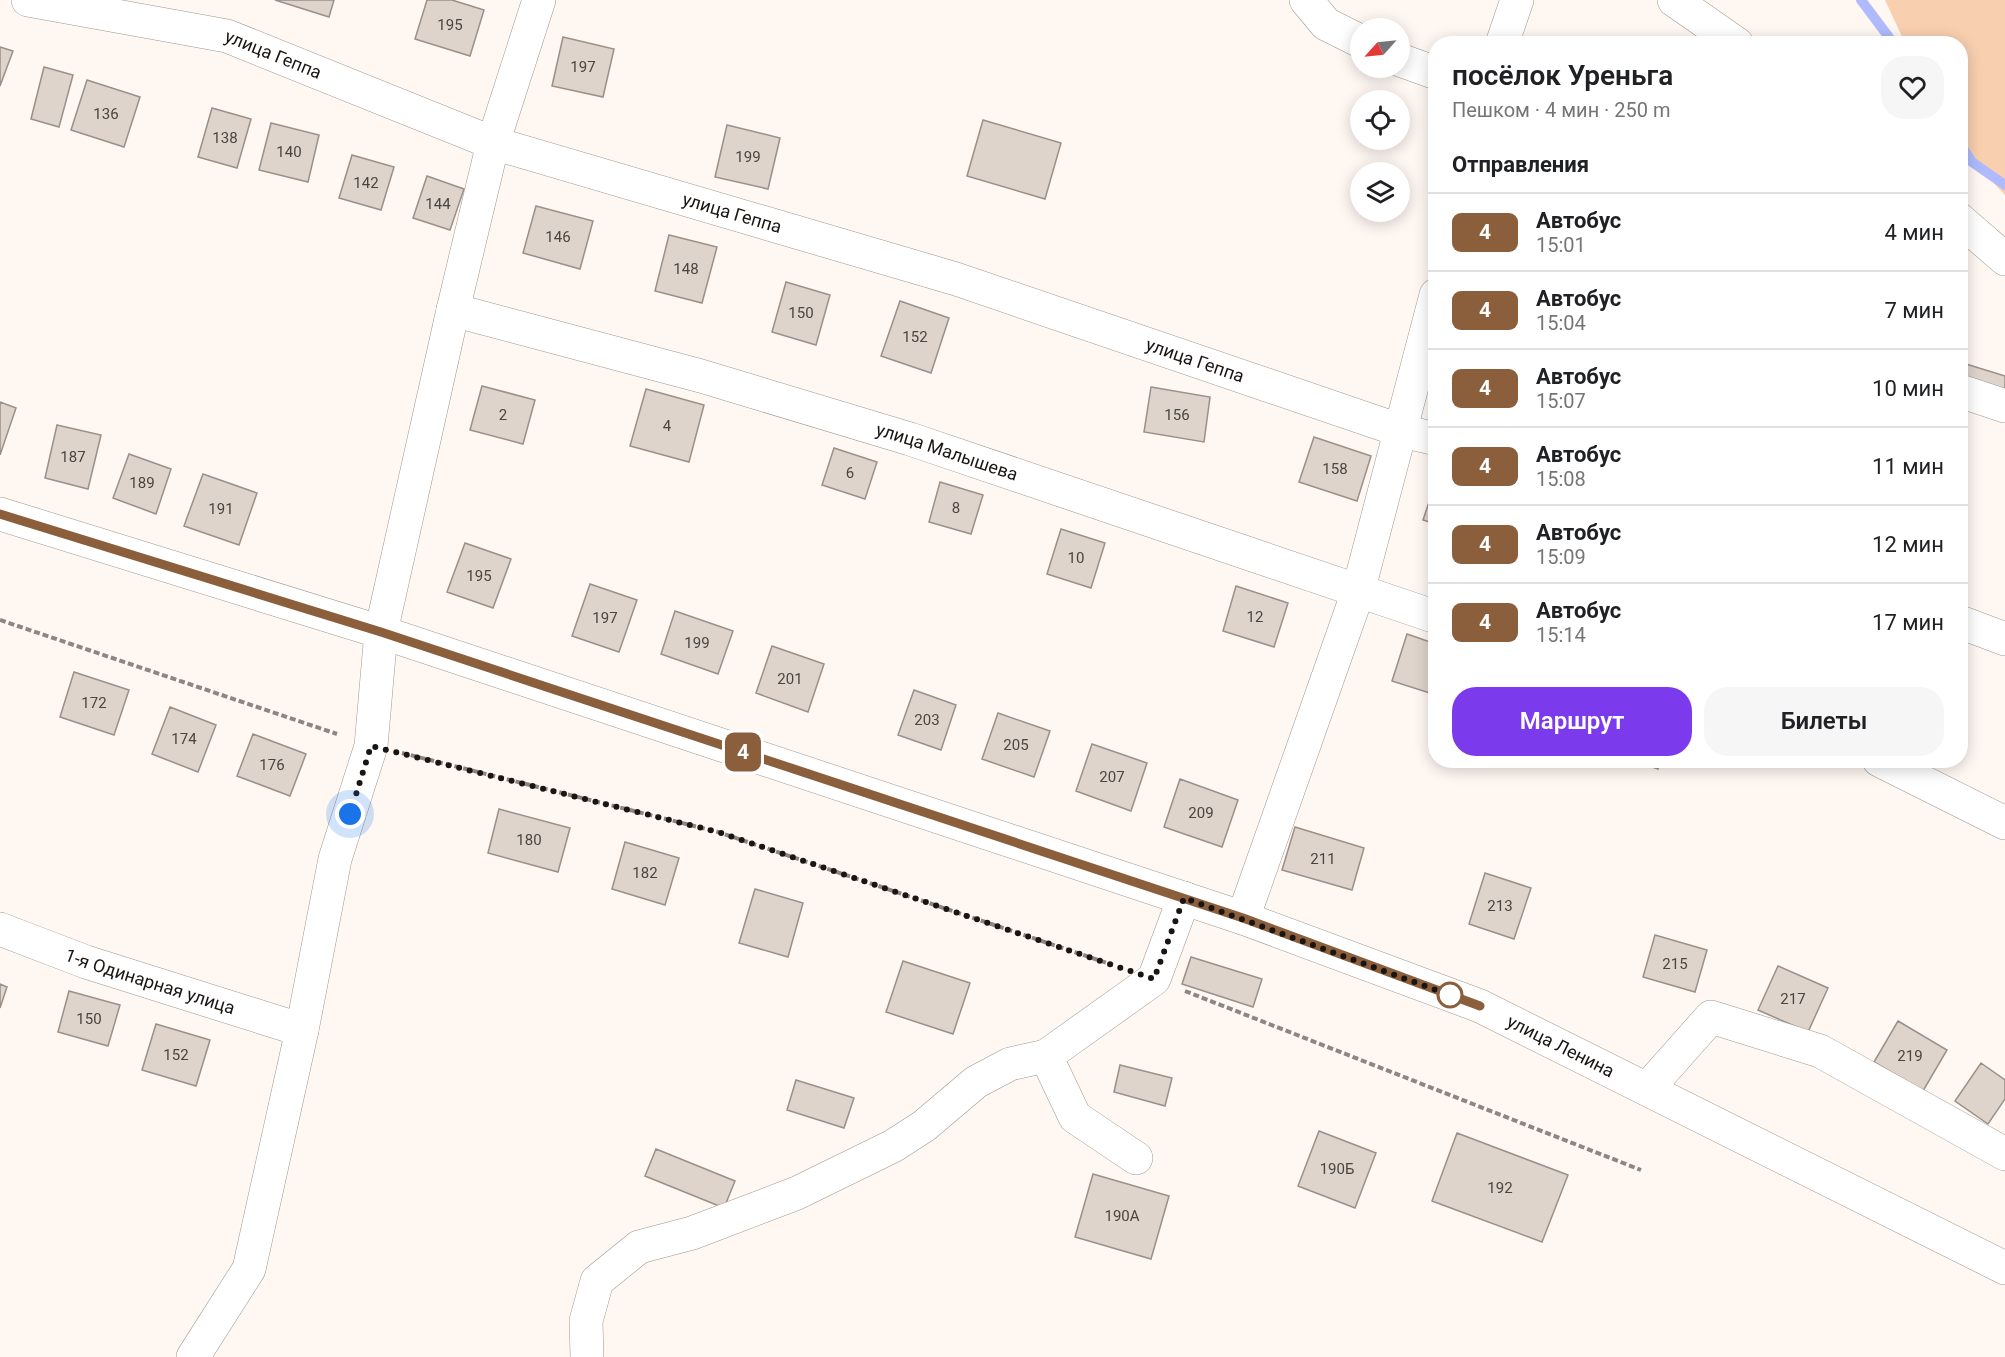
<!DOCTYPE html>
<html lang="ru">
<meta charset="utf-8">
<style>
:root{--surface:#fff;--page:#f6f6f6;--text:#202124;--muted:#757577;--line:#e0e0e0;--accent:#7c3aed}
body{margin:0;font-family:Roboto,sans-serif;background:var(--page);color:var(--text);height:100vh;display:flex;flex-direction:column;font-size:22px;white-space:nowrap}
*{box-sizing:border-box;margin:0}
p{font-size:20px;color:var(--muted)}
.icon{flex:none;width:33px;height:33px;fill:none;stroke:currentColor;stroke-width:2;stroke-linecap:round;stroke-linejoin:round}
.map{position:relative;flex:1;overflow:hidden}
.sheet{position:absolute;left:1428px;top:36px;width:540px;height:732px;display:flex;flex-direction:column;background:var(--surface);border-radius:24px;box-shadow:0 3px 15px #0003}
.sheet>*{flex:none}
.badge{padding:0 12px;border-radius:9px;font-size:21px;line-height:39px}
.needle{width:39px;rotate:243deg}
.tools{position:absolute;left:1350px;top:18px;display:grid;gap:12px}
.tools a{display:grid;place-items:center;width:60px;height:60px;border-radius:50%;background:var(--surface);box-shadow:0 3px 15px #0003;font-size:30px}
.you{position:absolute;width:30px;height:30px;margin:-15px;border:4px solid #fff;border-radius:50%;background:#1a73e8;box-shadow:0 0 0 9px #1a73e833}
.map>.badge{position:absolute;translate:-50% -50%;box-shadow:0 0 0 3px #fff}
h2{padding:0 24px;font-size:22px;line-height:54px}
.round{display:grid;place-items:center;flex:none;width:63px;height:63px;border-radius:24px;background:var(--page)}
.summary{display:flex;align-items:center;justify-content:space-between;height:102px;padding:0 24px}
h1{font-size:28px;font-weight:600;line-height:45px}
.primary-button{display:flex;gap:12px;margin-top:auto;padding:12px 24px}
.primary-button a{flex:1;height:69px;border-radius:24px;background:var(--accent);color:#fff;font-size:24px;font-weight:600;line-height:69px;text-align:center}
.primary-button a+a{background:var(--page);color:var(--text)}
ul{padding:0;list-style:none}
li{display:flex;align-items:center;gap:18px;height:78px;padding:0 24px;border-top:2px solid var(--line)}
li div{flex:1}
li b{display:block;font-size:22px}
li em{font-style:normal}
li .badge{min-width:66px;font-weight:700;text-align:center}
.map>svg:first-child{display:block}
</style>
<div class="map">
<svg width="2005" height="1357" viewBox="0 0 2005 1357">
<rect width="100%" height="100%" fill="#fef7f2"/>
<!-- green -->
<path fill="#f8cfaf" d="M1885 0H2005V195L1961 148 1960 44 1905 43Z"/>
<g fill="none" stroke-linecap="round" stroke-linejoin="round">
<!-- stream -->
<path stroke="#afbbfe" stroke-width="10" d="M1861 0 1894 44
M1960 144 1972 162 2005 185"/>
</g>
<!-- building -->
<path fill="#dfd4cc" stroke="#9a9088" stroke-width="1.5" d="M275 0H334L329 17Z
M427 0H452L484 10 470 56 415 39Z
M563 37 614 49 603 97 552 86Z
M0 47 13 51 0 86Z
M44 67 73 75 59 127 31 119Z
M87 80 140 97 124 147 71 130Z
M212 108 251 119 237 168 198 157Z
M983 120 1061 143 1045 199 967 176Z
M271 123 319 135 308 182 259 170Z
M727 125 780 138 768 189 715 177Z
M352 155 394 167 381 210 339 198Z
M427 176 464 189 450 230 413 218Z
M536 206 593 221 580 269 523 253Z
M669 235 717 247 702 303 655 291Z
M786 282 830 295 816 345 772 332Z
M900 301 949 318 931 373 881 356Z
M1966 364 2005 376V392L1961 379Z
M482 386 535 400 523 444 470 430Z
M1151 387 1210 397 1204 442 1144 432Z
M646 389 704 405 689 462 630 446Z
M0 402 16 408 0 455Z
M57 425 101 435 88 489 45 478Z
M1314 437 1371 456 1357 501 1299 482Z
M834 448 877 462 865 499 822 485Z
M129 454 171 469 156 514 113 498Z
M1960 463 1965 464 1960 481Z
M203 474 257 493 239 545 184 526Z
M1436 481V524L1423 520Z
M940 482 983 495 971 534 929 522Z
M1061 529 1105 543 1091 588 1047 574Z
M465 543 511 559 493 608 447 592Z
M590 584 637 600 619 652 572 636Z
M1236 586 1288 603 1274 647 1223 631Z
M675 611 733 631 718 674 661 654Z
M1407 634 1436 644V695L1392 681Z
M772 646 824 664 808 712 756 693Z
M74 672 129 690 114 735 60 717Z
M914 690 956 705 941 750 898 735Z
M170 707 216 725 198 772 152 754Z
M998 713 1050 731 1034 777 982 759Z
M253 734 306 754 290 796 237 776Z
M1092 744 1147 763 1131 811 1076 791Z
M1632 760H1660L1658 769Z
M1180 779 1238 800 1222 847 1164 827Z
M499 809 570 828 558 872 488 853Z
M1295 827 1364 848 1352 890 1282 870Z
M625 842 679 858 665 905 612 889Z
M1485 873 1531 888 1514 939 1469 924Z
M755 889 803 903 788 957 739 943Z
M1655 935 1707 950 1695 992 1643 977Z
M1191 957 1262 979 1253 1007 1182 984Z
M903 961 970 983 953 1034 886 1012Z
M1778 966 1828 988 1808 1032 1758 1010Z
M0 984 7 987 0 1008Z
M69 991 120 1005 108 1046 58 1032Z
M1898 1021 1947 1050 1923 1091 1874 1062Z
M156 1024 210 1040 196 1086 142 1070Z
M1981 1063 2005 1080V1099L1988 1124 1955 1101Z
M1120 1065 1172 1078 1165 1106 1114 1092Z
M796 1080 854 1098 844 1128 787 1110Z
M1319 1131 1376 1153 1355 1208 1298 1186Z
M1457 1133 1568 1175 1542 1242 1432 1201Z
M656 1149 735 1181 724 1208 645 1176Z
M1093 1174 1169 1196 1151 1259 1075 1237Z"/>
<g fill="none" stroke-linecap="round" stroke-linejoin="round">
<!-- minor casing -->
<g stroke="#a1978f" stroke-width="34">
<g id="minor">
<path id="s1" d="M28 0 227 36 493 143 956 279 1402 431 1436 439"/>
<path d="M1306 0 1326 24 1360 41"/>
<path d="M1674 0 1737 44"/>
<path d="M1502 44 1517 0"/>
<path d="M1400 60 1436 73"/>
<path d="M1960 220 2005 259"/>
<path id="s2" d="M453 310 701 376 910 439 1436 617"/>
<path d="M1960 391 2005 406"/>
<path d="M1960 622 2005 639"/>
<path d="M1879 760 2005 823"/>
<path d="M1243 918 1358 592 1436 295"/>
<path id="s3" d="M0 929 86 962 302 1030"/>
<path d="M1647 1089 1711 1017 1820 1051 2005 1154"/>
<path d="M1136 1158 1075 1117 1046 1056 1154 979 1184 898"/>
<path d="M193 1357 249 1269 302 1030 335 859 371 746 381 632 453 310 493 143 539 0"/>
<path d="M587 1357 586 1321 597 1281 639 1247 692 1233 797 1193 893 1146 924 1126 976 1082 1010 1064 1046 1056"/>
</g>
</g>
<!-- major casing -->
<g stroke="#a1978f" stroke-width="34">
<g id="major">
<path id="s4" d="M0 514 381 632 1243 918 1480 1006 2005 1268"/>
</g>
</g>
<!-- path -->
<path stroke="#8c8783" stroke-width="4" stroke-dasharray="6 3" stroke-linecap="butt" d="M0 620 337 734
M402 753 718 832 1113 965
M1185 991 1641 1170"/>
<!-- minor -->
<use href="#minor" stroke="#fff" stroke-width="33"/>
<!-- major -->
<use href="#major" stroke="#fff" stroke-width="33"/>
</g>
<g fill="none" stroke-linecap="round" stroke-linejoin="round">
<!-- line casing -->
<g stroke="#fff" stroke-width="14">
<path id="line" d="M0 514 381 632 1243 918 1480 1006"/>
</g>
<!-- line -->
<use href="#line" stroke="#8b5e3c" stroke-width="9"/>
<!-- walk -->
<path stroke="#191513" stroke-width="6" stroke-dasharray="0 10.8" d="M350 814 371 746 718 832 1154 979 1184 898 1458 998 1450 995"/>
</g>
<!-- markers -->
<circle fill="#fff" stroke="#8b5e3c" stroke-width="3" cx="1450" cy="995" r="12"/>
<g text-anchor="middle" stroke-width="4.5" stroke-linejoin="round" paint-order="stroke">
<!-- number labels -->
<g font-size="15" fill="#4a4541">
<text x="450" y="30">195</text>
<text x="583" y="72">197</text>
<text x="106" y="119">136</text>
<text x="225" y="143">138</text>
<text x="289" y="157">140</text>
<text x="748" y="162">199</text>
<text x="366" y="188">142</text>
<text x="438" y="209">144</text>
<text x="558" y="242">146</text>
<text x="686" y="274">148</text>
<text x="801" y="318">150</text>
<text x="915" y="342">152</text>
<text x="503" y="420">2</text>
<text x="1177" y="420">156</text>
<text x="667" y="431">4</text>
<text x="73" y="462">187</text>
<text x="1335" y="474">158</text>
<text x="850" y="478">6</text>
<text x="142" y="488">189</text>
<text x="956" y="513">8</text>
<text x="221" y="514">191</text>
<text x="1076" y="563">10</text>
<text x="479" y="581">195</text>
<text x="1255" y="622">12</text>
<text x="605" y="623">197</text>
<text x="697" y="648">199</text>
<text x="790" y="684">201</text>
<text x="94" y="708">172</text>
<text x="927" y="725">203</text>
<text x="184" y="744">174</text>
<text x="1016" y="750">205</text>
<text x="272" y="770">176</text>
<text x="1112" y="782">207</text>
<text x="1201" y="818">209</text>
<text x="529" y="845">180</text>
<text x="1323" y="864">211</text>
<text x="645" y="878">182</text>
<text x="1500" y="911">213</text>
<text x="1675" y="969">215</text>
<text x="1793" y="1004">217</text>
<text x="89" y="1024">150</text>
<text x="176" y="1060">152</text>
<text x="1910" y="1061">219</text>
<text x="1337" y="1174">190Б</text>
<text x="1500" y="1193">192</text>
<text x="1122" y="1221">190А</text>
</g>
<!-- street labels -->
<g font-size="18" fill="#191513" stroke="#fff">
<text dy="6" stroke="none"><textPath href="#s1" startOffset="252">улица Геппа</textPath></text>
<text dy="6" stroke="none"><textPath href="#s1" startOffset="738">улица Геппа</textPath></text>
<text dy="6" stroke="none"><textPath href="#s1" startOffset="1224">улица Геппа</textPath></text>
<text dy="6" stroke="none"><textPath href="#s2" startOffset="514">улица Малышева</textPath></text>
<text dy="6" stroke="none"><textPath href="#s3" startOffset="159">1-я Одинарная улица</textPath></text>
<text dy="6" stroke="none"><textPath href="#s4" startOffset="1650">улица Ленина</textPath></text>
</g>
</g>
</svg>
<div class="tools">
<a><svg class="needle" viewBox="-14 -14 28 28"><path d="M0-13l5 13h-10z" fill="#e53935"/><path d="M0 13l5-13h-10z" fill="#757577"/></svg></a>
<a><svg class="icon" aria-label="locate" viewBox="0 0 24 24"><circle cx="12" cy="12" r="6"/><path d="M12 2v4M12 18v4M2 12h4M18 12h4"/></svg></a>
<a><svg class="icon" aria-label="layers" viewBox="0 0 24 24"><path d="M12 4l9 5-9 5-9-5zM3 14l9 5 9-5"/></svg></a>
</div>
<div class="you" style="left:350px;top:814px"></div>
<b class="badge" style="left:743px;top:752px;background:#8b5e3c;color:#fff">4</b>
<section class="sheet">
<div class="summary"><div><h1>посёлок Уреньга</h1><p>Пешком · 4 мин · 250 m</p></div><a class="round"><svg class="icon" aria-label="heart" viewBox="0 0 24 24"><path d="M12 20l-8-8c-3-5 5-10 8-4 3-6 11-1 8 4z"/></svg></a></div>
<h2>Отправления</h2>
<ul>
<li><span class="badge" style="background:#8b5e3c;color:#fff">4</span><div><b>Автобус</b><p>15:01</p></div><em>4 мин</em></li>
<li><span class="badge" style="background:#8b5e3c;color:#fff">4</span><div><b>Автобус</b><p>15:04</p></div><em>7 мин</em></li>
<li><span class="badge" style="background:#8b5e3c;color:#fff">4</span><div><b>Автобус</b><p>15:07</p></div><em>10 мин</em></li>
<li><span class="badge" style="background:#8b5e3c;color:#fff">4</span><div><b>Автобус</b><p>15:08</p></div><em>11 мин</em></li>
<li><span class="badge" style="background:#8b5e3c;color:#fff">4</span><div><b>Автобус</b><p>15:09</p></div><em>12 мин</em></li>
<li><span class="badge" style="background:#8b5e3c;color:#fff">4</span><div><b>Автобус</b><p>15:14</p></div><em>17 мин</em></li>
</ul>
<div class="primary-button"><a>Маршрут</a><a>Билеты</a></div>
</section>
</div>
